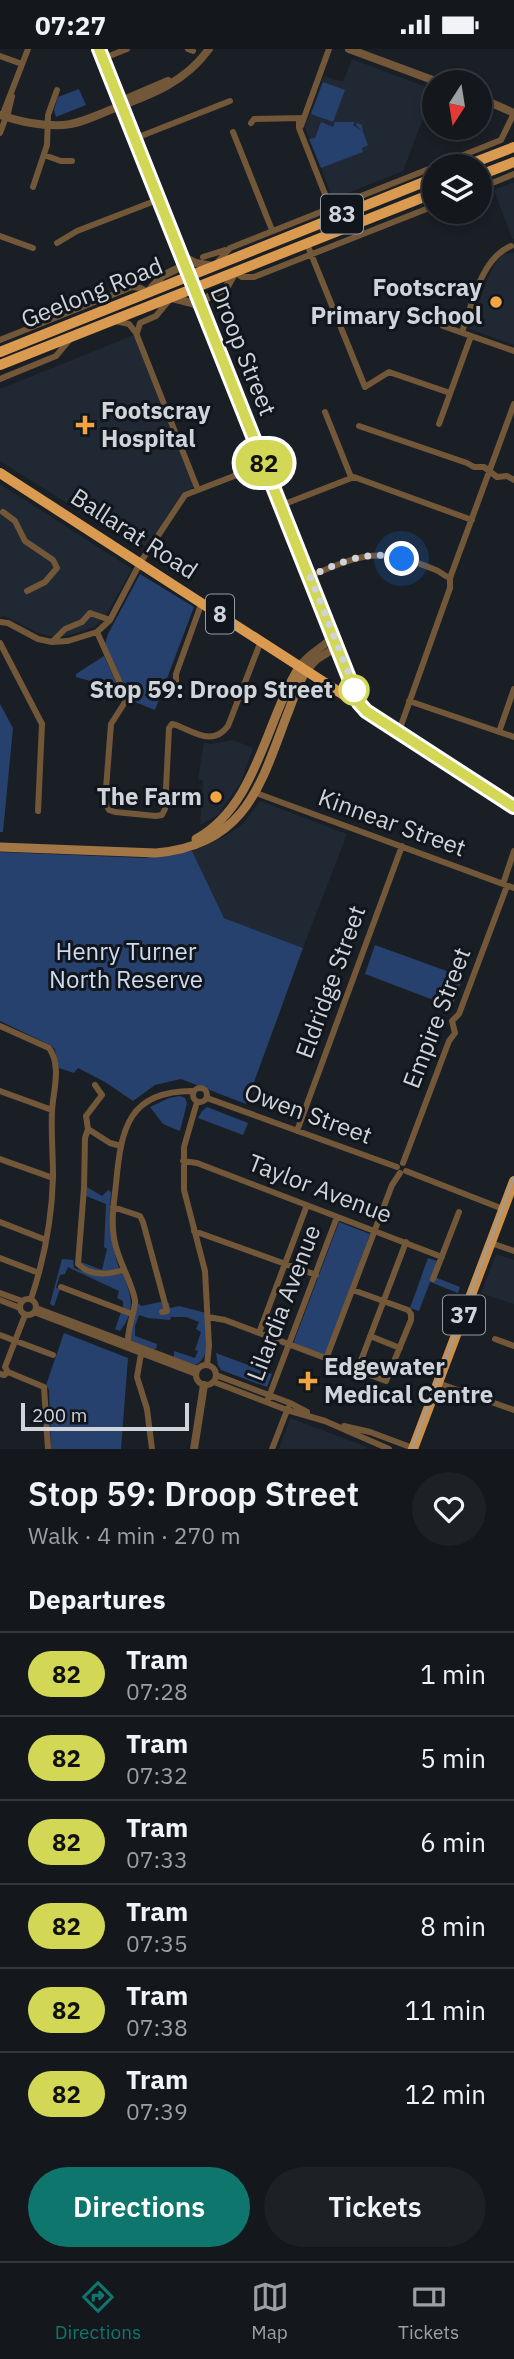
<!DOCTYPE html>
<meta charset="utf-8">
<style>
:root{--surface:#14171c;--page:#1d2025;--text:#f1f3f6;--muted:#9d9fa3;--line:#33363b;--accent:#0f766e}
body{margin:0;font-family:"IBM Plex Sans",sans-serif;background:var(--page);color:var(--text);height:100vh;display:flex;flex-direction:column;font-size:26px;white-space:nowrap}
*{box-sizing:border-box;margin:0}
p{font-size:23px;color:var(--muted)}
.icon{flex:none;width:38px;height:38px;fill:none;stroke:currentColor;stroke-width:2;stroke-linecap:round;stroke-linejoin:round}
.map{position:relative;height:1400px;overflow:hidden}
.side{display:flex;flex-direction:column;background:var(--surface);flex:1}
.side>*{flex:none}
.badge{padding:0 14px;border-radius:23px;font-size:24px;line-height:46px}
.needle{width:46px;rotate:192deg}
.buttons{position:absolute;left:422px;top:21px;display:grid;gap:14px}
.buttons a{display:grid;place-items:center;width:70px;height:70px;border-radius:50%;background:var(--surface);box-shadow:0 4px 10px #0003,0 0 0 2px var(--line);font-size:35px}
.scale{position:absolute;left:21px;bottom:18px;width:168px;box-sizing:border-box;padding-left:7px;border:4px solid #d0d3d8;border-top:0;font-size:19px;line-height:24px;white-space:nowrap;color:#d0d3d8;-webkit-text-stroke:5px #11161d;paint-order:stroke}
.you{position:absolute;width:35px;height:35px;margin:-18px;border:5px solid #fff;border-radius:50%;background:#1a73e8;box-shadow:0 0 0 10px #1a73e833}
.map>.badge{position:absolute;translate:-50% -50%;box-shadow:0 0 0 4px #fff}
h2{padding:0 28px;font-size:26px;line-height:63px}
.round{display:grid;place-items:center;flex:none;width:74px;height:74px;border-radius:37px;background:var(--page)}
.headline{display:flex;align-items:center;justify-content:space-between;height:119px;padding:0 28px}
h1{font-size:33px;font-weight:600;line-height:52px}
.action{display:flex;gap:14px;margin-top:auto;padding:14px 28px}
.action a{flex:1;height:80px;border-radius:42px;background:var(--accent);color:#fff;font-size:28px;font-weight:600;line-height:80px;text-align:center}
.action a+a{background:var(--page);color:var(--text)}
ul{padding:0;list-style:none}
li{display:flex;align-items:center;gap:21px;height:84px;padding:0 28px;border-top:2px solid var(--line)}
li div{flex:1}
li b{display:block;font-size:26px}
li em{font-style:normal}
li .badge{min-width:77px;font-weight:700;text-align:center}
.status{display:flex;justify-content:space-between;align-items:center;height:49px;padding:0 35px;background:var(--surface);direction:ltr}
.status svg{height:19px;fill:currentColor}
.menu{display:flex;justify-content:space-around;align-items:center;height:98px;border-top:2px solid var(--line);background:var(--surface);font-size:19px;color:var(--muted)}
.menu a{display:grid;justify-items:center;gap:4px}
.menu .current{color:var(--accent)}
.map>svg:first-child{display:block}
</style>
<div class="status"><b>07:27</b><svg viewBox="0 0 49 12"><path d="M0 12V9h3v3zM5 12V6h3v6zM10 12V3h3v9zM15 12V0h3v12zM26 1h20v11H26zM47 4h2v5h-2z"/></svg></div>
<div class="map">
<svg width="514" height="1400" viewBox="0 0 514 1400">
<rect width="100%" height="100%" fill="#1a1f26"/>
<!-- built -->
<path fill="#202833" d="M352 10 434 41 403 122 333 150 305 78 324 27 343 33Z
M514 133V190L512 189 494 141Z
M514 204V296L469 280 489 226 501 205Z
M134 286 194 438 181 445 148 497 131 494 0 412V340Z
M0 435 132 520 106 566 95 578 67 587 53 588 38 584 5 567 0 568Z
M233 691 253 699 241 733 218 766 200 776 203 731 198 730 204 693 210 695Z
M260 752 347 785 303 899 224 869 192 802 229 785 243 775Z
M496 1205 514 1211V1255L481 1244Z
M290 1369 367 1398 366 1400H279Z"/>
<!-- green -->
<path fill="#26416e" d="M323 33 345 41 333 73 311 65Z
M79 40 86 56 56 68 54 61 58 48Z
M321 73 333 78 335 73H355L353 76 362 82 356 76 357 74 362 76 363 83 368 96 362 99 363 103 321 119 309 90 315 89Z
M140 525 194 558 155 661 130 651 105 595 108 585Z
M104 607 119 640 76 628V625Z
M0 655 13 679 3 783H0Z
M192 802 224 869 303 899 246 1055 181 1030 155 1036 133 1052 105 1033 78 1019 74 1024 59 1019 55 1001 52 997 0 972V803L145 809Z
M375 896 463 928 452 958 365 925Z
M180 1047 185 1049 187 1054 180 1082 163 1075 150 1058 169 1049Z
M207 1058 248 1074 243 1086 198 1069 202 1062Z
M87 1138 102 1147 108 1141 111 1143C109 1171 110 1193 119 1219 107 1226 94 1221 81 1216V1213L102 1221 107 1200 104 1198 106 1155 86 1147Z
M339 1173 370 1185 325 1307 293 1295Z
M428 1209 437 1212 432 1227 460 1238 458 1244 430 1233 419 1262 410 1259Z
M62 1210 73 1211 74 1219C92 1226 104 1229 123 1224 131 1249 137 1259 120 1282L115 1280 123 1258V1252L117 1249 119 1242 74 1221 68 1218 65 1225 60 1226 56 1239 60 1240 54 1257 50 1255Z
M160 1253 169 1254 170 1259 179 1257 206 1264C206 1281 212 1307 196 1316L174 1308V1302L195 1309 198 1302 195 1301 201 1283 196 1280 199 1273 186 1268H171L170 1271 148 1269 139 1266 135 1277V1287L157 1295 156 1300H153L131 1292 129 1285 137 1254 142 1257Z
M64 1284 128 1309 121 1400H51L49 1341 46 1336Z
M216 1304 272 1325 267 1338 221 1321 218 1316Z"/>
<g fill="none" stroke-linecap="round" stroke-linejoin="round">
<!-- minor -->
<path stroke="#735739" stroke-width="6" d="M188 0 193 2
M0 7 22 15
M104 9 127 0
M4 62 28 0
M8 64 12 47
M299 69V79L334 168
M251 74 254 70 302 69
M301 77 329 0
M233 83 272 181
M0 84 6 68
M136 89 230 52
M44 106 61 112H72
M436 117 501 91 514 64
M33 138 47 96 48 66 57 41
M480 139 514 125
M0 187 33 199
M57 194 77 182 160 150
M307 195 365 338 389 323 450 344
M203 208 225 201
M215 216 230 199 434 118
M235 223 242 228H254L434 157
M115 272 129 275 136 284 198 441
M443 277 514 302
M462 283C472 256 481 209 511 197
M137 284 140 274 156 267 171 249
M0 291 132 238 141 239 148 243
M0 330 56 307 71 289
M325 363 351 428
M439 375 471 287
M359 377 467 414 474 418H484L497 428 507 427 514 431
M282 456 354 428 472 471
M3 463 15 472 25 492 53 511 57 519 45 533 27 542
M310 527C365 504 379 498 436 521 441 523 444 527 450 529
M0 573 8 574 38 590 52 593 68 592 97 583 110 571 140 514 185 446 265 415
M97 583 127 650 111 675 105 753 109 761 115 763 156 767 162 766 165 760 169 679 172 675 176 676C196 684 213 697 228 677L261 592
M54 591 65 580 82 573 90 564 110 571
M0 594 42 675 38 762
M176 635V625L202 553
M409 652 514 688
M399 682 450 539V529L514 355
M499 683 514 640
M256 744 514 839
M503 835 514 802
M0 977 49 999C62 1017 53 1042 52 1062 51 1084 53 1106 53 1128 52 1169 44 1211 31 1250
M95 1036 102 1046 86 1067 88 1080 85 1089 84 1139 78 1215C90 1227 107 1226 123 1221
M193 1046a7 7 0 1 1 14 0a7 7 0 1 1-14 0Z
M0 1042 52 1061
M207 1049 397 1118
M197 1053 184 1098V1141L205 1222 209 1297 207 1316
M88 1080 110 1094 121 1097
M297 1082 402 797
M0 1110 53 1129
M183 1112 197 1114 442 1208
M403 1114 449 992 455 984 452 972 459 965 507 837
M406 1122 503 1160
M113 1158 140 1167 143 1173 167 1262 162 1263
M0 1173 46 1191
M194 1182 316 1226
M491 1194 514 1202
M0 1209 39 1224
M433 1230 459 1163
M61 1238 132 1265
M0 1244 22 1252
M20 1258a8 8 0 1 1 16 0a8 8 0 1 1-16 0Z
M0 1251 20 1259
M36 1259 198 1320
M34 1263 196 1325
M208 1268 225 1271 386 1332 411 1271V1265L408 1261 353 1241
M259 1284 307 1156
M0 1286 53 1306
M370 1287 400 1299
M495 1290 514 1297
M128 1293C127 1279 136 1260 135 1251 131 1230 117 1211 114 1189 111 1172 114 1153 116 1135 121 1080 128 1041 194 1042
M141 1305 137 1328 147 1360 152 1400
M326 1310 392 1136 400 1124
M196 1326a10 10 0 1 1 20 0a10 10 0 1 1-20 0Z
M357 1322 406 1193
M8 1323 44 1338 48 1400
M0 1325 4 1326 8 1323 5 1318 25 1266
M216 1326 290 1354 307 1363
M214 1333 287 1361 325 1372 389 1400
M438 1334 514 1361
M267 1353 337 1168
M344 1377 370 1383 413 1399
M272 1400 288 1359"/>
<!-- tertiary -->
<path stroke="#735739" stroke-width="8" d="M101 0 191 227
M349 0 438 33
M480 49 514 64
M119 53 168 32
M0 66C22 73 40 77 63 76 79 75 95 67 110 61 148 47 184 35 209 0
M184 208 196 214 213 217
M196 239 362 658
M148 243 162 227 181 218 185 213
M172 249 192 254 204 260
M201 252 226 239 235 223
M300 617C309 604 323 599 334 587
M306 622 316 611 338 597
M194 1400 204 1336"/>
<!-- secondary -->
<path stroke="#a37745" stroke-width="9" d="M196 790C257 757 265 672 300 617
M0 798 156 804C245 796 260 738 287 666 293 652 297 635 306 622"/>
<!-- primary -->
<path stroke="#c9904d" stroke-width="10" d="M413 1400 514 1132"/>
<!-- trunk -->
<path stroke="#da9b50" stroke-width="10" d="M465 117 514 98
M480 126 514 113
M0 303 434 129
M0 316 434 144
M0 424 514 756"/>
<!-- tram -->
<path stroke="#9a9da3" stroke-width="2" d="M99 0 360 656 366 662 514 758
M412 1400 514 1128"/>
</g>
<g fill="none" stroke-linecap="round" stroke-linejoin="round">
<!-- line casing -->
<g stroke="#fff" stroke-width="16">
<path id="line" d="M99 0 359 654 366 662 514 758"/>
</g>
<!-- line -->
<use href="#line" stroke="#d2d755" stroke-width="10"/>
<!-- walk -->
<path stroke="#d0d3d8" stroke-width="7" stroke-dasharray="0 12.6" d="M354 641 356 643 310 527C340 514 369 499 402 510"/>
</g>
<!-- markers -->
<g fill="#f3a442" stroke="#11161d" stroke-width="2.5">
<circle cx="496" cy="253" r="7"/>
<path d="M81.5 365.5h7v7h7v7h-7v7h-7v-7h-7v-7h7z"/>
<circle cx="216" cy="748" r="7"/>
<path d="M304.5 1321.5h7v7h7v7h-7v7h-7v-7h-7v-7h7z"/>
</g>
<circle fill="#fff" stroke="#d2d755" stroke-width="3.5" cx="354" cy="641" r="14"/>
<g text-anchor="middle" stroke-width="6" stroke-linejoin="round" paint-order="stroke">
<!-- shield labels -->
<g fill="#11161d" stroke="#979aa0" stroke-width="2">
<rect x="321" y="145.5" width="42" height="39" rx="5"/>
<rect x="206" y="545.5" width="28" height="39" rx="5"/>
<rect x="443" y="1246.5" width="42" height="39" rx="5"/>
</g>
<g font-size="23" font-weight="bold" fill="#d0d3d8">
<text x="342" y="173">83</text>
<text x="220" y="573">8</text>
<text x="464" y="1274">37</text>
</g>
<!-- poi labels -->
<g font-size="24" font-weight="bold" fill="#d0d3d8" stroke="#11161d" text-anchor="end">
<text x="482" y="247">Footscray<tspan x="482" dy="28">Primary School</tspan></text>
<text x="101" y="370" text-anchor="start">Footscray<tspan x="101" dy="28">Hospital</tspan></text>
<text x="202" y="756">The Farm</text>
<text x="324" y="1326" text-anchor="start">Edgewater<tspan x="324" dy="28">Medical Centre</tspan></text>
</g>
<!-- street labels -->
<g font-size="24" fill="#d0d3d8" stroke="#11161d">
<text transform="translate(92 244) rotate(-22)" y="8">Geelong Road</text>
<text transform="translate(243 302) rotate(68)" y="8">Droop Street</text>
<text transform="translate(134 485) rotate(33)" y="8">Ballarat Road</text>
<text transform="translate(392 774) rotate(20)" y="8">Kinnear Street</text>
<text transform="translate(331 933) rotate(-70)" y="8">Eldridge Street</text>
<text transform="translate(437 969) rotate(-69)" y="8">Empire Street</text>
<text transform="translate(308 1065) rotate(20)" y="8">Owen Street</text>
<text transform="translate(320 1140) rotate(21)" y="8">Taylor Avenue</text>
<text transform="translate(284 1254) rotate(-69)" y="8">Lilardia Avenue</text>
</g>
<!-- stop labels -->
<g font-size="24" font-weight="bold" fill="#d0d3d8" stroke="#11161d" text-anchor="end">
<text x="333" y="649">Stop 59: Droop Street</text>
</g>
<!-- park labels -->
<g font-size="24" fill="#cfdbf0" stroke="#11161d">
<text x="126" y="911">Henry Turner<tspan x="126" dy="28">North Reserve</tspan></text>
</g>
</g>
</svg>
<div class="buttons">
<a><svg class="needle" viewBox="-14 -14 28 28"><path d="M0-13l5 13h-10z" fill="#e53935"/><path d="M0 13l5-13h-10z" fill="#9d9fa3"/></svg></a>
<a><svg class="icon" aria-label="layers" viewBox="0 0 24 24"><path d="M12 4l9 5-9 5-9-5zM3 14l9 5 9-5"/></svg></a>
</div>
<div class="scale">200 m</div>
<div class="you" style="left:402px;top:510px"></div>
<b class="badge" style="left:264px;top:414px;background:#d2d755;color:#111">82</b>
</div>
<section class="side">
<div class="headline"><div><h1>Stop 59: Droop Street</h1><p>Walk · 4 min · 270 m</p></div><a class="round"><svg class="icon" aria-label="heart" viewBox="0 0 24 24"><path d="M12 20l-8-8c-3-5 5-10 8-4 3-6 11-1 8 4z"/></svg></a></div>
<h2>Departures</h2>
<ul>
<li><span class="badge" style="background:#d2d755;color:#111">82</span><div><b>Tram</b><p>07:28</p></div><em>1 min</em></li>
<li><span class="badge" style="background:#d2d755;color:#111">82</span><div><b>Tram</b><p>07:32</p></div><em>5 min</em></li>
<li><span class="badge" style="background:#d2d755;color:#111">82</span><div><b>Tram</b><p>07:33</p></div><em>6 min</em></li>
<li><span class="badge" style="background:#d2d755;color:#111">82</span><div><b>Tram</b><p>07:35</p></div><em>8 min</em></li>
<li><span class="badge" style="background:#d2d755;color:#111">82</span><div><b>Tram</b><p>07:38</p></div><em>11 min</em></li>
<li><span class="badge" style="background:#d2d755;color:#111">82</span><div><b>Tram</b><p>07:39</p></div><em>12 min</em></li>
</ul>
<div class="action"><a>Directions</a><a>Tickets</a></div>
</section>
<nav class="menu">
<a class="current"><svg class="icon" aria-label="directions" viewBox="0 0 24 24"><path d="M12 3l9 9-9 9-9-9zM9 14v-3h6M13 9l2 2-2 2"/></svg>Directions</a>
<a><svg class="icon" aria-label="map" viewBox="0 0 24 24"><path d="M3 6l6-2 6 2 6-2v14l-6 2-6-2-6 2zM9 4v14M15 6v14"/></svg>Map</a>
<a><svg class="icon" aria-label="tickets" viewBox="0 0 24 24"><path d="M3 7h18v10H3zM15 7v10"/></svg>Tickets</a>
</nav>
